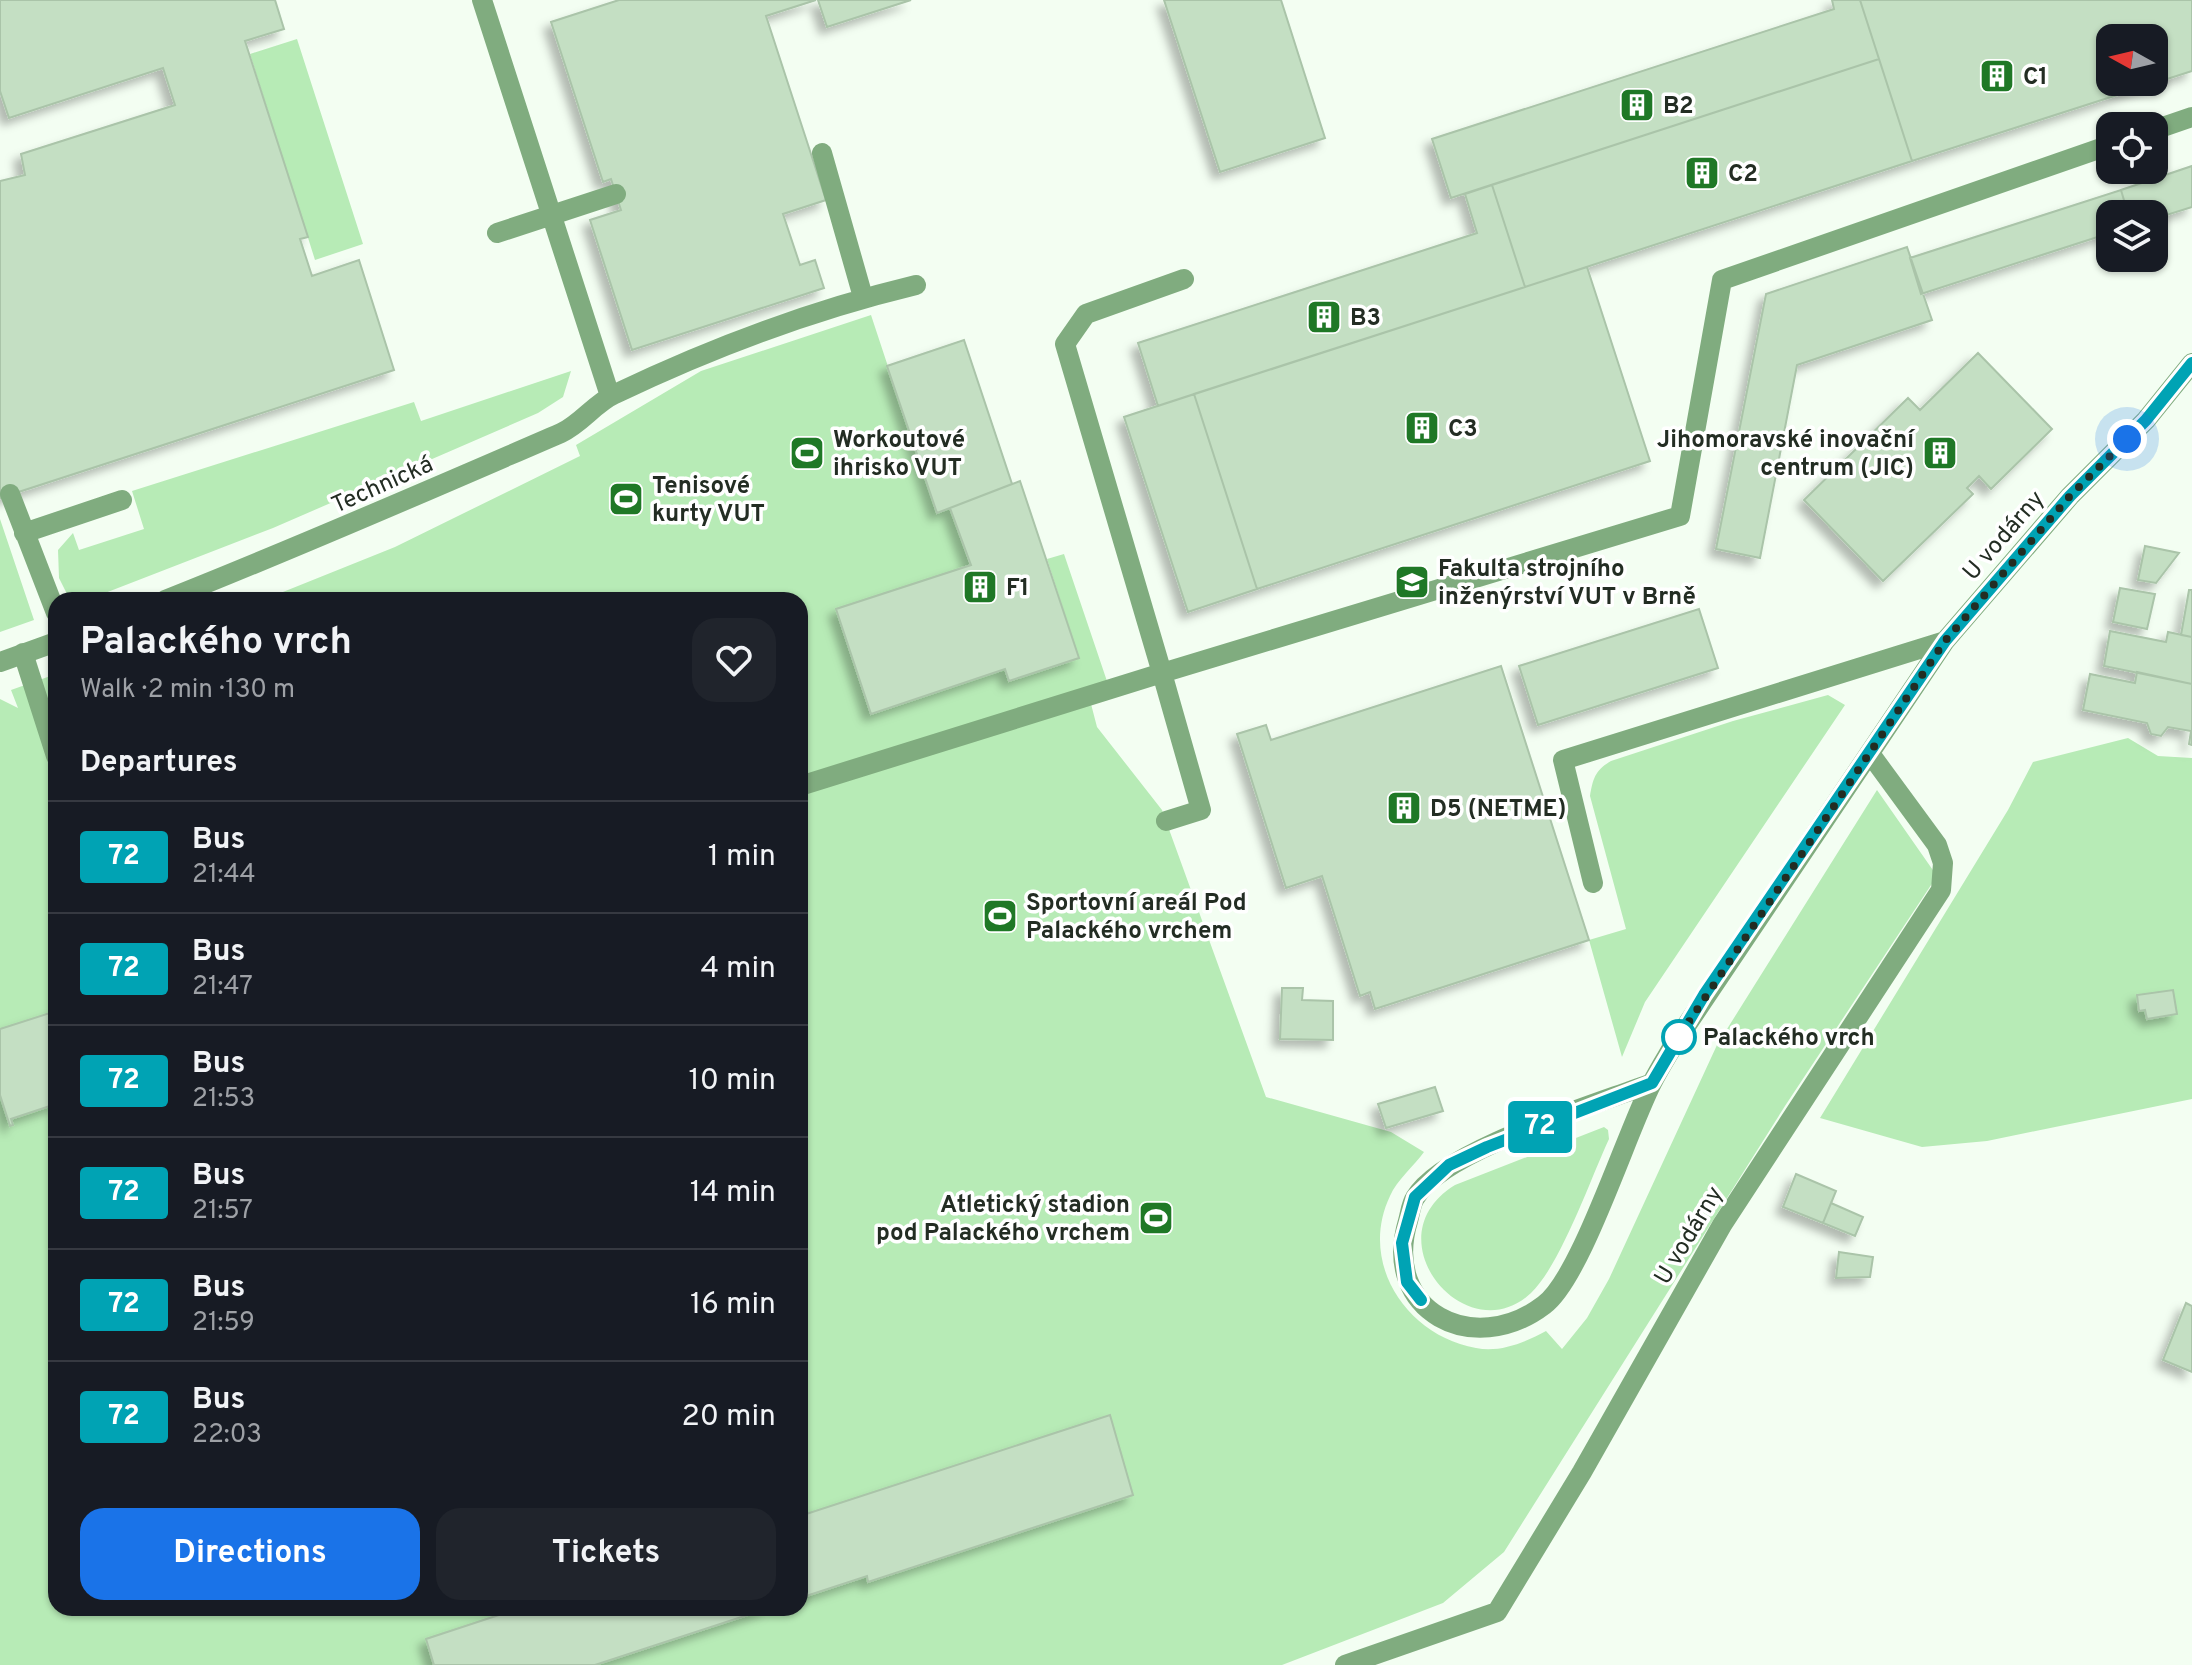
<!DOCTYPE html>
<meta charset="utf-8">
<style>
:root{--surface:#171b24;--page:#20242c;--text:#f1f3f6;--muted:#9ea1a6;--line:#363941;--accent:#1a73e8}
body{margin:0;font-family:Overpass,sans-serif;background:var(--page);color:var(--text);height:100vh;display:flex;flex-direction:column;font-size:30px;white-space:nowrap}
*{box-sizing:border-box;margin:0}
p{font-size:26px;color:var(--muted)}
.icon{flex:none;width:44px;height:44px;fill:none;stroke:currentColor;stroke-width:2;stroke-linecap:round;stroke-linejoin:round}
.map{position:relative;flex:1;overflow:hidden}
.panel{position:absolute;left:48px;top:592px;width:760px;height:1024px;display:flex;flex-direction:column;background:var(--surface);border-radius:24px;box-shadow:0 2px 6px #0004}
.panel>*{flex:none}
.badge{padding:0 16px;border-radius:6px;font-size:28px;line-height:52px}
.needle{width:52px;rotate:278deg}
.buttons{position:absolute;left:2096px;top:24px;display:grid;gap:16px}
.buttons a{display:grid;place-items:center;width:72px;height:72px;border-radius:16px;background:var(--surface);box-shadow:0 2px 6px #0004;font-size:40px}
.you{position:absolute;width:40px;height:40px;margin:-20px;border:6px solid #fff;border-radius:50%;background:#1a73e8;box-shadow:0 0 0 12px #1a73e833}
.map>.badge{position:absolute;translate:-50% -50%;box-shadow:0 0 0 4px #fff}
h2{padding:0 32px;font-size:30px;line-height:72px}
.round{display:grid;place-items:center;flex:none;width:84px;height:84px;border-radius:24px;background:var(--page)}
.overview{display:flex;align-items:center;justify-content:space-between;height:136px;padding:0 32px}
h1{font-size:38px;font-weight:700;line-height:60px}
.button{display:flex;gap:16px;margin-top:auto;padding:16px 32px}
.button a{flex:1;height:92px;border-radius:24px;background:var(--accent);color:#fff;font-size:32px;font-weight:700;line-height:92px;text-align:center}
.button a+a{background:var(--page);color:var(--text)}
ul{padding:0;list-style:none}
li{display:flex;align-items:center;gap:24px;height:112px;padding:0 32px;border-top:2px solid var(--line)}
li div{flex:1}
li b{display:block;font-size:30px}
li em{font-style:normal}
li .badge{min-width:88px;font-weight:700;text-align:center}
.map>svg:first-child{display:block}
</style>
<div class="map">
<svg width="2192" height="1665" viewBox="0 0 2192 1665">
<defs>
<filter id="shadow"><feDropShadow dx="-7" dy="7" stdDeviation="4" flood-color="#0004"/></filter>
</defs>
<rect width="100%" height="100%" fill="#f3fef2"/>
<!-- green -->
<path fill="#b7ebb6" d="M297 39 363 244 315 260 250 54Z
M871 315 936 512 950 508 970 565 836 609 871 713 1005 669 1010 681 1079 658 1047 559 1064 554 1112 696 1091 704 1097 727 1162 810 1266 1097 1391 1132 1424 1152C1414 1166 1397 1180 1390 1196 1358 1263 1407 1336 1476 1348 1500 1353 1526 1342 1546 1331L1562 1349 1587 1318 1609 1279 1717 1045 1877 790 1937 876 1785 1106 1504 1552 1443 1603 1282 1665H0V699L18 708 11 690 56 674V1608H800V600H263L395 547 580 456 576 445 701 371Z
M571 371 563 397 538 413 273 528 87 600 69 598 59 578 58 550 73 533 79 550 144 529 132 491 414 402 421 421Z
M0 519 34 620 0 632Z
M1828 695 1845 705 1645 1002 1622 1057 1589 940 1626 929 1590 796C1593 779 1595 770 1611 761L1733 721Z
M2128 738 2158 756 2192 758V1099L1987 1141 1922 1147 1820 1118 2008 810 2033 762Z
M1604 1127 1608 1130 1609 1139C1590 1180 1561 1264 1531 1293 1467 1354 1369 1238 1455 1185Z"/>
<!-- building -->
<path fill="#c4dfc3" stroke="#aac4a9" stroke-width="2" fill-rule="evenodd" filter="url(#shadow)" d="M0 0H275L284 29 245 41 308 237 300 239 312 276 359 260 394 370 0 498V181L25 175 21 154 175 105 163 68 9 118 0 91Z
M619 0H816L766 16 826 200 783 214 800 265 815 260 824 288 632 350 590 220 621 210 611 179 603 182 551 22Z
M818 0H911L827 27Z
M1164 0H1281L1325 138 1220 172Z
M1832 0H1860L1879 59 1451 198 1432 139 1834 9Z
M1860 0H2192V71L1912 161ZM2110 38H2154V82H2110Z
M1879 59 1912 161 1525 287 1492 185Z
M2192 166V207L2154 219V214H2128L2121 190Z
M1492 185 1525 287 1158 406 1138 343 1477 233 1465 194Z
M2121 190 2128 214H2110V233L1921 294 1910 258Z
M1907 247 1932 320 1797 365 1760 558 1716 549 1766 294Z
M1587 267 1650 461 1257 589 1194 394Z
M964 340 1012 484 937 513 887 366Z
M1978 353 2052 429 1991 489 1979 476 1967 488 1973 494 1883 581 1804 500 1908 398 1920 410Z
M1194 394 1257 589 1188 612 1124 417Z
M1020 481 1079 658 1009 681 1005 669 871 714 836 609 971 565 950 508Z
M2145 546 2179 553 2156 583 2138 580Z
M2120 588 2155 594 2147 629 2113 622Z
M2189 590H2192V637L2181 635Z
M1699 609 1718 668 1538 725 1519 666Z
M2110 631 2166 642 2168 632 2192 637V684L2104 666Z
M1501 666 1589 940 1375 1009 1370 992 1360 996 1322 876 1286 888 1237 734 1266 725 1271 740Z
M2137 672 2192 684V745L2189 744 2191 731 2168 727 2161 736 2151 734 2147 723 2083 710 2090 674 2135 683Z
M1282 988H1303L1302 1000 1333 1001V1040L1280 1039Z
M2173 990 2177 1014 2147 1019 2145 1010 2139 1011 2137 995Z
M56 1011V1104L11 1119 13 1125 10 1126 0 1095V1029Z
M1435 1087 1443 1111 1386 1128 1378 1104Z
M1796 1174 1836 1191 1823 1223 1783 1207Z
M1831 1203 1863 1217 1855 1236 1823 1223Z
M1839 1252 1873 1257 1870 1277 1836 1278Z
M2186 1303 2192 1306V1372L2163 1360Z
M1110 1415 1133 1495 868 1582 867 1576 800 1598V1516Z
M520 1608H769L595 1665H434L426 1639Z"/>
<g fill="none" stroke-linecap="round" stroke-linejoin="round">
<!-- minor -->
<path stroke="#80ac7f" stroke-width="20" d="M482 0 610 396
M2154 130 2192 117
M822 153 863 297
M497 233 616 194
M1184 279 1086 314 1065 344 1162 673 1680 516 1722 280 2110 145
M10 494 56 613
M24 533 122 500
M165 600C299 547 429 490 561 433 581 424 595 403 615 394 711 348 812 310 916 285
M23 653 56 756
M0 662 56 642
M800 786 1162 673 1201 810 1166 821
M1593 883 1563 760 1945 641
M1652 1083C1597 1104 1442 1150 1415 1198 1411 1204 1410 1214 1408 1221 1381 1311 1473 1359 1544 1305 1581 1278 1627 1131 1652 1083 1659 1069 1668 1055 1676 1041L1945 641 2070 496 2146 420 2192 363
M1345 1665 1497 1612 1582 1472 1722 1225 1941 890 1943 863 1937 845 1871 755"/>
</g>
<g fill="none" stroke-linecap="round" stroke-linejoin="round">
<!-- line casing -->
<g stroke="#fff" stroke-width="18">
<path id="line" d="M1421 1300 1407 1282 1402 1243 1415 1197 1449 1165 1487 1147 1652 1083 1704 995 1945 641 2070 496 2146 420 2192 363"/>
</g>
<!-- line -->
<use href="#line" stroke="#00a3b4" stroke-width="12"/>
<!-- walk -->
<path stroke="#232d23" stroke-width="8" stroke-dasharray="0 14.4" d="M1679 1037 1676 1041 1945 641 2070 496 2127 439"/>
</g>
<!-- icons -->
<defs>
<g id="building-square" transform="scale(1.8)"><rect x="-9" y="-9" width="18" height="18" rx="4" fill="#1f7826" stroke="#fff"/><path d="M-4-6H4V6H1V3H-1V6H-4ZM-2.5-4.3h1.7v1.8h-1.7ZM.8-4.3h1.7v1.8H.8ZM-2.5-1h1.7V.8h-1.7ZM.8-1h1.7V.8H.8Z" fill="#fff"/></g>
<g id="stadium-square" transform="scale(1.8)"><rect x="-9" y="-9" width="18" height="18" rx="4" fill="#1f7826" stroke="#fff"/><path d="M0-5a6.5 5 0 1 0 0 10a6.5 5 0 1 0 0-10ZM-3.5-1.8h7v3.6h-7Z" fill="#fff"/></g>
<g id="university-square" transform="scale(1.8)"><rect x="-9" y="-9" width="18" height="18" rx="4" fill="#1f7826" stroke="#fff"/><path d="M0-5L7-2L0 1L-7-2ZM-4 1L0 2.5L4 1V4Q0 6-4 4Z" fill="#fff"/></g>
</defs>
<g fill-rule="evenodd">
<use href="#building-square" x="1997" y="76"/>
<use href="#building-square" x="1637" y="105"/>
<use href="#building-square" x="1702" y="173"/>
<use href="#building-square" x="1324" y="317"/>
<use href="#building-square" x="1422" y="428"/>
<use href="#stadium-square" x="807" y="453"/>
<use href="#building-square" x="1940" y="453"/>
<use href="#stadium-square" x="626" y="499"/>
<use href="#university-square" x="1412" y="582"/>
<use href="#building-square" x="980" y="587"/>
<use href="#building-square" x="1404" y="808"/>
<use href="#stadium-square" x="1000" y="916"/>
<use href="#stadium-square" x="1156" y="1218"/>
</g>
<!-- markers -->
<circle fill="#fff" stroke="#00a3b4" stroke-width="4" cx="1679" cy="1037" r="16"/>
<g text-anchor="middle" stroke-width="7" stroke-linejoin="round" paint-order="stroke">
<!-- poi labels -->
<g font-size="24" font-weight="bold" fill="#232d23" stroke="#fff" text-anchor="start">
<text x="2023" y="84">C1</text>
<text x="1663" y="113">B2</text>
<text x="1728" y="181">C2</text>
<text x="1350" y="325">B3</text>
<text x="1448" y="436">C3</text>
<text x="833" y="447">Workoutové<tspan x="833" dy="28">ihrisko VUT</tspan></text>
<text x="1914" y="447" text-anchor="end">Jihomoravské inovační<tspan x="1914" dy="28">centrum (JIC)</tspan></text>
<text x="652" y="493">Tenisové<tspan x="652" dy="28">kurty VUT</tspan></text>
<text x="1438" y="576">Fakulta strojního<tspan x="1438" dy="28">inženýrství VUT v Brně</tspan></text>
<text x="1006" y="595">F1</text>
<text x="1430" y="816">D5 (NETME)</text>
<text x="1026" y="910">Sportovní areál Pod<tspan x="1026" dy="28">Palackého vrchem</tspan></text>
<text x="1130" y="1212" text-anchor="end">Atletický stadion<tspan x="1130" dy="28">pod Palackého vrchem</tspan></text>
</g>
<!-- street labels -->
<g font-size="24" fill="#232d23" stroke="#fff">
<text transform="translate(382 484) rotate(-24)" y="8">Technická</text>
<text transform="translate(2003 535) rotate(-49)" y="8">U vodárny</text>
<text transform="translate(1688 1235) rotate(-59)" y="8">U vodárny</text>
</g>
<!-- stop labels -->
<g font-size="24" font-weight="bold" fill="#232d23" stroke="#fff" text-anchor="start">
<text x="1703" y="1045">Palackého vrch</text>
</g>
</g>
</svg>
<div class="buttons">
<a><svg class="needle" viewBox="-14 -14 28 28"><path d="M0-13l5 13h-10z" fill="#e53935"/><path d="M0 13l5-13h-10z" fill="#9ea1a6"/></svg></a>
<a><svg class="icon" aria-label="locate" viewBox="0 0 24 24"><circle cx="12" cy="12" r="6"/><path d="M12 2v4M12 18v4M2 12h4M18 12h4"/></svg></a>
<a><svg class="icon" aria-label="layers" viewBox="0 0 24 24"><path d="M12 4l9 5-9 5-9-5zM3 14l9 5 9-5"/></svg></a>
</div>
<div class="you" style="left:2127px;top:439px"></div>
<b class="badge" style="left:1540px;top:1127px;background:#00a3b4;color:#fff">72</b>
<section class="panel">
<div class="overview"><div><h1>Palackého vrch</h1><p>Walk · 2 min · 130 m</p></div><a class="round"><svg class="icon" aria-label="heart" viewBox="0 0 24 24"><path d="M12 20l-8-8c-3-5 5-10 8-4 3-6 11-1 8 4z"/></svg></a></div>
<h2>Departures</h2>
<ul>
<li><span class="badge" style="background:#00a3b4;color:#fff">72</span><div><b>Bus</b><p>21:44</p></div><em>1 min</em></li>
<li><span class="badge" style="background:#00a3b4;color:#fff">72</span><div><b>Bus</b><p>21:47</p></div><em>4 min</em></li>
<li><span class="badge" style="background:#00a3b4;color:#fff">72</span><div><b>Bus</b><p>21:53</p></div><em>10 min</em></li>
<li><span class="badge" style="background:#00a3b4;color:#fff">72</span><div><b>Bus</b><p>21:57</p></div><em>14 min</em></li>
<li><span class="badge" style="background:#00a3b4;color:#fff">72</span><div><b>Bus</b><p>21:59</p></div><em>16 min</em></li>
<li><span class="badge" style="background:#00a3b4;color:#fff">72</span><div><b>Bus</b><p>22:03</p></div><em>20 min</em></li>
</ul>
<div class="button"><a>Directions</a><a>Tickets</a></div>
</section>
</div>
